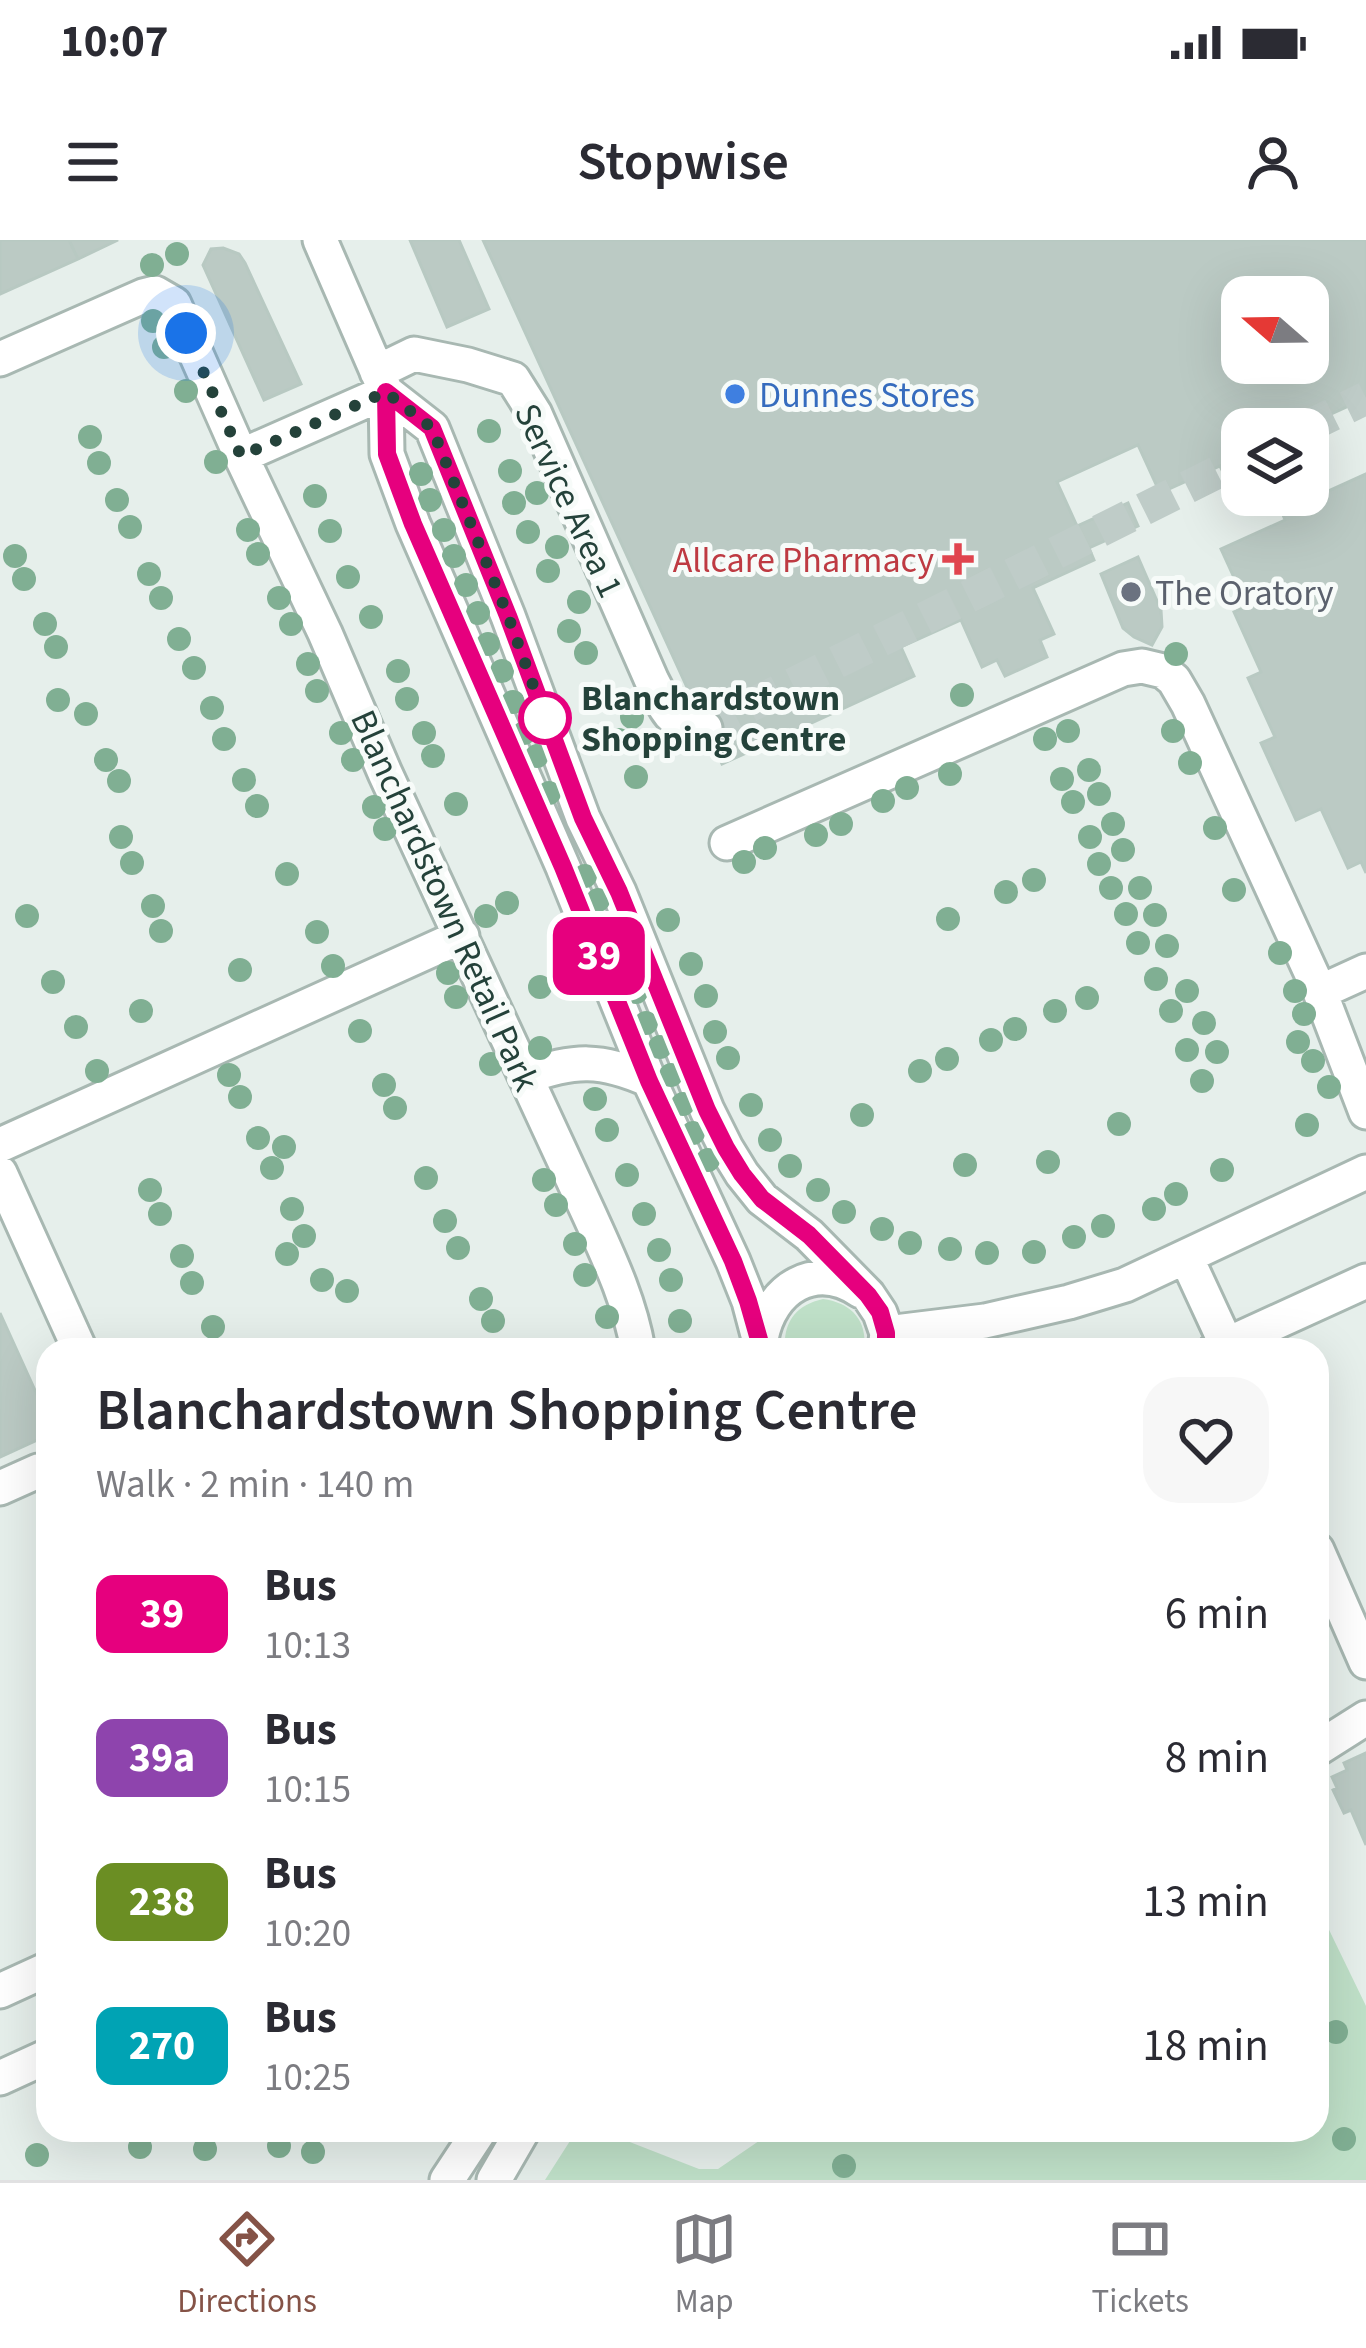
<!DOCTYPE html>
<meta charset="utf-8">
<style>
:root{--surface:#fff;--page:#f7f7f7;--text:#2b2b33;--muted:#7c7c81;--line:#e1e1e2;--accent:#855347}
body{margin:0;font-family:"Source Sans 3",sans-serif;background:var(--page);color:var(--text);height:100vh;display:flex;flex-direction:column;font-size:45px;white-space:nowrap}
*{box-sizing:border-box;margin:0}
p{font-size:39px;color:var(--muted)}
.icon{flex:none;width:66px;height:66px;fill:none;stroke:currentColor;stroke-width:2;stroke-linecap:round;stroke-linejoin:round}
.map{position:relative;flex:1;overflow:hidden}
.sheet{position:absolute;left:36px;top:1098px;width:1293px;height:804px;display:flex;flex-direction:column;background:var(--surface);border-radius:36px;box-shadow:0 12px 48px #0002}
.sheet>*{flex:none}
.badge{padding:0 24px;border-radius:18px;font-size:42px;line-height:78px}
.needle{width:78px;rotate:290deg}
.fabs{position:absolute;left:1221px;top:36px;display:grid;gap:24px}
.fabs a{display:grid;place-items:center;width:108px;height:108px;border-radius:24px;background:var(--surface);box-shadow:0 12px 48px #0002;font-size:60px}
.you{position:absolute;width:60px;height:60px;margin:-30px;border:9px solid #fff;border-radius:50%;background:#1a73e8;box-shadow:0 0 0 18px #1a73e833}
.map>.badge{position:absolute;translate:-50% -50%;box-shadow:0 0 0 6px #fff}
.round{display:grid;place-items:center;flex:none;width:126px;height:126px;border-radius:36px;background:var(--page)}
.summary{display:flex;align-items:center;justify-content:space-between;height:204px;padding:0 60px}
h1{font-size:57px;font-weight:600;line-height:90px}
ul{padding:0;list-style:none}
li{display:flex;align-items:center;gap:36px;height:144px;padding:0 60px}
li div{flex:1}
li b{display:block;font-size:45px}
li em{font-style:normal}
li .badge{min-width:132px;font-weight:700;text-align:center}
.status{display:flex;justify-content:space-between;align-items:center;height:84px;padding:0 60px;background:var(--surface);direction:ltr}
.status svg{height:33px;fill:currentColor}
header{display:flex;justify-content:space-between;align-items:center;height:156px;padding:0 60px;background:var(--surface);font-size:54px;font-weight:600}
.tabs{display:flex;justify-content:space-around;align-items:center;height:168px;border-top:3px solid var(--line);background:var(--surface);font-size:33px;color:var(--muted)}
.tabs a{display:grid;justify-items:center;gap:6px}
.tabs .active{color:var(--accent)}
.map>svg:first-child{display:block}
</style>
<div class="status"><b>10:07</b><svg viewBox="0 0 49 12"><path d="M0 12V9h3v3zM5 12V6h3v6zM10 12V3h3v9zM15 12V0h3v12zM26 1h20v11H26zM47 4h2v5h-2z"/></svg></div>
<header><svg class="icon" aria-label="menu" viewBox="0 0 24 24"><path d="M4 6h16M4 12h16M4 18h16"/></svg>Stopwise<svg class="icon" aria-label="person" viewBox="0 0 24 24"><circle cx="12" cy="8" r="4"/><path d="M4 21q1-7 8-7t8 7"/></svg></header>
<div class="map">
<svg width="1366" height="1940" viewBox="0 0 1366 1940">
<rect width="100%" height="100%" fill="#e6efeb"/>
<!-- green -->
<path fill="#bfe0c8" d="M823 1059C852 1063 868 1081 864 1110H785C783 1082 796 1065 823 1059Z
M1317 1665 1366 1766V1940H545L577 1890H599L699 1929H718L775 1890H1317Z"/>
<!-- building -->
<path fill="#bbcac4" stroke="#b8c9c2" stroke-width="3" fill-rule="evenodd" d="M0 0H69L78 19 0 54Z
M69 0H118L78 19Z
M410 0H459L489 69 447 87Z
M483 0H1366V158L1298 189H1242V234L1227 240 1220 226 1160 253 1138 205 1057 242 1077 286 1128 263 1138 286 1089 308 1094 320 1033 348 1054 394 1040 400 1047 417 1005 436 997 420 982 427 961 380 901 407 914 436 722 524ZM1242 57H1308V123H1242Z
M223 8 239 14 245 23 301 144 264 160 203 25 211 9Z
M1366 234V633L1361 622 1348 628 1321 569 1296 580 1261 503 1275 497 1248 438 1261 432 1234 372 1247 366 1221 309 1285 280 1282 272Z
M1138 317 1161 370 1162 387 1152 405 1134 397 1123 388 1101 334Z
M0 1073 48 1179V1195L0 1217Z
M1366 1513V1605L1351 1570 1344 1573 1333 1550 1337 1548 1332 1537 1347 1530 1344 1523Z"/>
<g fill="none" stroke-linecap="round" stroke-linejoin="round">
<!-- minor-tunnel -->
<path stroke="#bfccc8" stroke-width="33" stroke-dasharray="33 16" stroke-linecap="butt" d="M1303 189 1366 158
M705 488 1242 220"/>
<!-- minor casing -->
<g stroke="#a8b8b2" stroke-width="39">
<path id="minor" d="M320 0 386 152 387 214 413 284 563 627 649 840 733 1021 749 1061 762 1110
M0 119 143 56 155 53 174 64 241 216 325 393 385 533 589 974C609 1018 630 1062 638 1110
M377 132 414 114 468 125 513 139 535 174 652 441C669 473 667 483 705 488
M386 152 432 188 508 376 583 578 619 652 707 870 726 908 742 934 762 959 809 995 868 1055 880 1073 887 1093 885 1110
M241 216 386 152
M727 603 1123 429 1142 426 1163 431 1174 440 1188 464 1320 752 1366 872
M1320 752 1366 731
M526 837C574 819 602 819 649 840
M0 905 462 696
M0 933 80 1110
M1186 1017 1229 1110
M887 1093 985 1081 1069 1062 1125 1045 1366 932
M761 1099C770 1048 815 1020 861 1051
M1215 1110 1366 1041
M0 1248 38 1231H48
M1317 1310 1366 1422
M1317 1509 1366 1478
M0 1751 48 1729
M0 1838 48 1816
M447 1940 480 1890
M494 1940 523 1890"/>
</g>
<!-- minor -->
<use href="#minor" stroke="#fff" stroke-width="33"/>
</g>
<!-- trees -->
<g fill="#80af93">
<circle cx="177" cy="14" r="12"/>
<circle cx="152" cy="25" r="12"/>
<circle cx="153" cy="81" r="12"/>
<circle cx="164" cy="107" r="12"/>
<circle cx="186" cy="151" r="12"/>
<circle cx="489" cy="191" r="12"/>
<circle cx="90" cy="197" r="12"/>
<circle cx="216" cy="222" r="12"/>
<circle cx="99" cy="223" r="12"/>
<circle cx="510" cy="231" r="12"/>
<circle cx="421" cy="234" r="12"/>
<circle cx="537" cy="253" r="12"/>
<circle cx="315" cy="256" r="12"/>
<circle cx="117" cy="260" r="12"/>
<circle cx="430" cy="260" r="12"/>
<circle cx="514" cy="263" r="12"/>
<circle cx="130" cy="287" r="12"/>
<circle cx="248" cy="290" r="12"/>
<circle cx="444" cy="290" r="12"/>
<circle cx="330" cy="291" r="12"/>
<circle cx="528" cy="292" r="12"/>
<circle cx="557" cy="307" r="12"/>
<circle cx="258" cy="314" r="12"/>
<circle cx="15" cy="316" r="12"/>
<circle cx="454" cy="316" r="12"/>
<circle cx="548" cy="331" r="12"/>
<circle cx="149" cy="334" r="12"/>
<circle cx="348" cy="337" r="12"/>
<circle cx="24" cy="339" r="12"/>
<circle cx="466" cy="345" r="12"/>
<circle cx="161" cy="358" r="12"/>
<circle cx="279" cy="358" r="12"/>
<circle cx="579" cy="362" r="12"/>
<circle cx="478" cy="373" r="12"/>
<circle cx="371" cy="377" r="12"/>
<circle cx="45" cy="384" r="12"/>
<circle cx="291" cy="384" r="12"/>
<circle cx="569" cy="391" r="12"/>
<circle cx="179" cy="399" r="12"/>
<circle cx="488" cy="404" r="12"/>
<circle cx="56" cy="407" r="12"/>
<circle cx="586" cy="413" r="12"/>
<circle cx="1176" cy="414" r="12"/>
<circle cx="308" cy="424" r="12"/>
<circle cx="194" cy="428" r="12"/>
<circle cx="398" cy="431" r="12"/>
<circle cx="502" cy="431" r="12"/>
<circle cx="317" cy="451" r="12"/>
<circle cx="962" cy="455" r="12"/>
<circle cx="407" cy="459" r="12"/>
<circle cx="600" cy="459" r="12"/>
<circle cx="58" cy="460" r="12"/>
<circle cx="513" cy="462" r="12"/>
<circle cx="212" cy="468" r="12"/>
<circle cx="86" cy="474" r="12"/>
<circle cx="632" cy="477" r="12"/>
<circle cx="1068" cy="491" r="12"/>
<circle cx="1173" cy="491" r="12"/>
<circle cx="341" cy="493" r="12"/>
<circle cx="424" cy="493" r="12"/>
<circle cx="524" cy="493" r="12"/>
<circle cx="224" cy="499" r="12"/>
<circle cx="1045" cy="499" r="12"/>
<circle cx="619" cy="500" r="12"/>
<circle cx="433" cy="516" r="12"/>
<circle cx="537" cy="516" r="12"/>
<circle cx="106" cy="520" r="12"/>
<circle cx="353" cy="520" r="12"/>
<circle cx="1190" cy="523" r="12"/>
<circle cx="1089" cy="530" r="12"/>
<circle cx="950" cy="534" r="12"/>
<circle cx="636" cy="537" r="12"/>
<circle cx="1062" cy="539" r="12"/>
<circle cx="244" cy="540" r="12"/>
<circle cx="119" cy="541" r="12"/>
<circle cx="907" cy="548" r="12"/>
<circle cx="549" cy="553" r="12"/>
<circle cx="1099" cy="554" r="12"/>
<circle cx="883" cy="561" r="12"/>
<circle cx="1073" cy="562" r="12"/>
<circle cx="456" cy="564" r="12"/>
<circle cx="257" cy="566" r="12"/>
<circle cx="374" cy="567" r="12"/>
<circle cx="841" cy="584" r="12"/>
<circle cx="1113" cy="584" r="12"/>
<circle cx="1215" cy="588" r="12"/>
<circle cx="385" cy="589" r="12"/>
<circle cx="816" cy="595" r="12"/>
<circle cx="121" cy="597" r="12"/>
<circle cx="1090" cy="597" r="12"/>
<circle cx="765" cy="608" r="12"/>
<circle cx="1123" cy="610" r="12"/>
<circle cx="744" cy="622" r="12"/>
<circle cx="132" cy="623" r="12"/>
<circle cx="1099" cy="624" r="12"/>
<circle cx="287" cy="634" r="12"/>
<circle cx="585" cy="636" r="12"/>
<circle cx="1034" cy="640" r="12"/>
<circle cx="1111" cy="648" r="12"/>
<circle cx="1140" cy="648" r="12"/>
<circle cx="1234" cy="650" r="12"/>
<circle cx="1006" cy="652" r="12"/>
<circle cx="598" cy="660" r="12"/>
<circle cx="507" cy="663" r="12"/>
<circle cx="153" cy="666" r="12"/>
<circle cx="1126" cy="674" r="12"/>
<circle cx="1155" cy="675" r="12"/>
<circle cx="27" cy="676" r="12"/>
<circle cx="486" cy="676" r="12"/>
<circle cx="948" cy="679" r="12"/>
<circle cx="668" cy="680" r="12"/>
<circle cx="610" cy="688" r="12"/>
<circle cx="161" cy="691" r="12"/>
<circle cx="317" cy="692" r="12"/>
<circle cx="1138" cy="703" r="12"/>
<circle cx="1167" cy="706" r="12"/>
<circle cx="1280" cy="713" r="12"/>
<circle cx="623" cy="722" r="12"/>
<circle cx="691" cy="724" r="12"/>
<circle cx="333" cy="726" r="12"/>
<circle cx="240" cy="730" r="12"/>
<circle cx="448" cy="733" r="12"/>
<circle cx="1156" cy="739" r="12"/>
<circle cx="53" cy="742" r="12"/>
<circle cx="540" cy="747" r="12"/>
<circle cx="1187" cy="751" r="12"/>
<circle cx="1295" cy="751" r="12"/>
<circle cx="636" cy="752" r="12"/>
<circle cx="706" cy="756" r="12"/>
<circle cx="456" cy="757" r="12"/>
<circle cx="1087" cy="758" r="12"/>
<circle cx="141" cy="771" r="12"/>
<circle cx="1055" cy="771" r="12"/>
<circle cx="1171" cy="771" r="12"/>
<circle cx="1304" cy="774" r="12"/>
<circle cx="646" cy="783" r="12"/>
<circle cx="1204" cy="783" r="12"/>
<circle cx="76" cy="787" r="12"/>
<circle cx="1015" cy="789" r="12"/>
<circle cx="360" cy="791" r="12"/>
<circle cx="715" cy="792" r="12"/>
<circle cx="991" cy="800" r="12"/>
<circle cx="1298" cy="802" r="12"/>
<circle cx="660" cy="807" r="12"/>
<circle cx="540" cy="808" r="12"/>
<circle cx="1187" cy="810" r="12"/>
<circle cx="1217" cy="812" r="12"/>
<circle cx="728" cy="818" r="12"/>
<circle cx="947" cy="819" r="12"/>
<circle cx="1313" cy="821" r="12"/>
<circle cx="491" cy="824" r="12"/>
<circle cx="97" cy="831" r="12"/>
<circle cx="920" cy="831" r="12"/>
<circle cx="229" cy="835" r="12"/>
<circle cx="671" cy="835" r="12"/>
<circle cx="1202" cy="841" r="12"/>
<circle cx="384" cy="845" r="12"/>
<circle cx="1329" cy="847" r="12"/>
<circle cx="240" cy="857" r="12"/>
<circle cx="595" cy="859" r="12"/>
<circle cx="683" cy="864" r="12"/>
<circle cx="751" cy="865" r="12"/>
<circle cx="395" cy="868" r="12"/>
<circle cx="862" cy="875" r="12"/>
<circle cx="1119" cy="884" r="12"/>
<circle cx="1307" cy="885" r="12"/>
<circle cx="607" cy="890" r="12"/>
<circle cx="693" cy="893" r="12"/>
<circle cx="258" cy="898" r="12"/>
<circle cx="770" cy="900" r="12"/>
<circle cx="284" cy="907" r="12"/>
<circle cx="708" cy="920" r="12"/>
<circle cx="1048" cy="922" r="12"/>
<circle cx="965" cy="925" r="12"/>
<circle cx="790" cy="926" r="12"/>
<circle cx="272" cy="928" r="12"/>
<circle cx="1222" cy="930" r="12"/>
<circle cx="627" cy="935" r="12"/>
<circle cx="426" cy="938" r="12"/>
<circle cx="544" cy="940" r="12"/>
<circle cx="150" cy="950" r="12"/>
<circle cx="818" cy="950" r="12"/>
<circle cx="1176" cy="954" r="12"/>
<circle cx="556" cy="965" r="12"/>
<circle cx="292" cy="969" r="12"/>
<circle cx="1154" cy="969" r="12"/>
<circle cx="844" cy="972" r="12"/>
<circle cx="160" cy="974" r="12"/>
<circle cx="644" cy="974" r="12"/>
<circle cx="445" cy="981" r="12"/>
<circle cx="1103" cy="986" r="12"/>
<circle cx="882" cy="989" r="12"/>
<circle cx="304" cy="996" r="12"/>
<circle cx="1074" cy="997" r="12"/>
<circle cx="910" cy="1003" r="12"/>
<circle cx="575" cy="1004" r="12"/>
<circle cx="458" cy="1008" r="12"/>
<circle cx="950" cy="1009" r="12"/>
<circle cx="659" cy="1010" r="12"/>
<circle cx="1034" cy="1012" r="12"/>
<circle cx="987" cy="1013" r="12"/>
<circle cx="287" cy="1014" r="12"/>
<circle cx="182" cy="1016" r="12"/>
<circle cx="585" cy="1035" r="12"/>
<circle cx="322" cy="1040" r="12"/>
<circle cx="671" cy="1040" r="12"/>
<circle cx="192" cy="1043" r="12"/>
<circle cx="347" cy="1051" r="12"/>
<circle cx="481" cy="1059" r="12"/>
<circle cx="607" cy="1077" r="12"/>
<circle cx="493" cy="1081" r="12"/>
<circle cx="680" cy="1081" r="12"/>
<circle cx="213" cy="1087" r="12"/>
<circle cx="1336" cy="1792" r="12"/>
<circle cx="1344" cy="1899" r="12"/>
<circle cx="279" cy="1906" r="12"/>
<circle cx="140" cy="1907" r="12"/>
<circle cx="205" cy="1909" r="12"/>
<circle cx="313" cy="1912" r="12"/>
<circle cx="37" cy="1915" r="12"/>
<circle cx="844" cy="1926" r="12"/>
</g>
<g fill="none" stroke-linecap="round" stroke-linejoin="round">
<!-- line casing -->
<g stroke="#fff" stroke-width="27">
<path id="line" d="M762 1110 748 1061 733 1021 649 841 563 627 413 284 387 214 386 152 432 188 508 376 583 578 619 652 707 870 726 908 742 934 762 959 809 995 868 1055 880 1072 886 1093V1110"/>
</g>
<!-- line -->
<use href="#line" stroke="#e6007e" stroke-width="18"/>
<!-- walk -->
<path stroke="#24423a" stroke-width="12" stroke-dasharray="0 21.6" d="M186 93 241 216 386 152 432 188 508 376 545 478"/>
</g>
<!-- markers -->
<circle fill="#3f7fe0" stroke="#f7fbf9" stroke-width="4.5" cx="735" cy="154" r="12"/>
<path fill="#e0444e" stroke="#f7fbf9" stroke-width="4.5" d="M952 301h12v12h12v12h-12v12h-12v-12h-12v-12h12z"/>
<circle fill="#6b7280" stroke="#f7fbf9" stroke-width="4.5" cx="1131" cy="352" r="12"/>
<circle fill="#fff" stroke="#e6007e" stroke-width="6" cx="545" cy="478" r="24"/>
<g text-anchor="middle" stroke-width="10" stroke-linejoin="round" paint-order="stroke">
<!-- shop labels -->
<g font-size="36" fill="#366cbe" stroke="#f7fbf9" text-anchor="start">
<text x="759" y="167">Dunnes Stores</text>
</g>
<!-- street labels -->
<g font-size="36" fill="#24423a" stroke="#f7fbf9">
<text transform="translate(570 260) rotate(65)" y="13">Service Area 1</text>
<text transform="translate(446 660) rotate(66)" y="13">Blanchardstown Retail Park</text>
</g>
<!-- health labels -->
<g font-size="36" fill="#be3a42" stroke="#f7fbf9" text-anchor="end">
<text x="934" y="332">Allcare Pharmacy</text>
</g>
<!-- worship labels -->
<g font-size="36" fill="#5b616d" stroke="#f7fbf9" text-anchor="start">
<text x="1155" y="365">The Oratory</text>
</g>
<!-- stop labels -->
<g font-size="36" font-weight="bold" fill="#24423a" stroke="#f7fbf9" text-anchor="start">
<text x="581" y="470">Blanchardstown<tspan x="581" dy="41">Shopping Centre</tspan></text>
</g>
</g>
</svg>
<div class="fabs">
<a><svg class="needle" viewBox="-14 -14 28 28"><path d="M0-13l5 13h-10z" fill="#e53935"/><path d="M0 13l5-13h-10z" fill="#7c7c81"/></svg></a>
<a><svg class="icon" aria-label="layers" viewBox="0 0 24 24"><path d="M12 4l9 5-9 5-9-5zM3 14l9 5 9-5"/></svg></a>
</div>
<div class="you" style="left:186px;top:93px"></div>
<b class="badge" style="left:599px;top:716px;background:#e6007e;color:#fff">39</b>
<section class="sheet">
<div class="summary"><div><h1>Blanchardstown Shopping Centre</h1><p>Walk · 2 min · 140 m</p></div><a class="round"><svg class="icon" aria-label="heart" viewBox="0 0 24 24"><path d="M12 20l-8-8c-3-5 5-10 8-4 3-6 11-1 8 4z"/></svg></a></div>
<ul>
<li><span class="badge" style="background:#e6007e;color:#fff">39</span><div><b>Bus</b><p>10:13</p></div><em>6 min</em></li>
<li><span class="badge" style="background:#8e44ad;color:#fff">39a</span><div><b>Bus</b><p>10:15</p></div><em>8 min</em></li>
<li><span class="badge" style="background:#6b8e23;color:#fff">238</span><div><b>Bus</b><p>10:20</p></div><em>13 min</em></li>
<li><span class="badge" style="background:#00a3b4;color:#fff">270</span><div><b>Bus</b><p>10:25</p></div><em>18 min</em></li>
</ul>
</section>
</div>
<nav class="tabs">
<a class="active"><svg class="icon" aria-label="directions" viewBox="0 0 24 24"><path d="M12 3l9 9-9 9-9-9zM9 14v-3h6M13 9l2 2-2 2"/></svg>Directions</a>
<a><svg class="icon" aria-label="map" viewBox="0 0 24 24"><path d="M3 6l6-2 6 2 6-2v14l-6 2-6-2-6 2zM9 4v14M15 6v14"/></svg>Map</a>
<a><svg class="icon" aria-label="tickets" viewBox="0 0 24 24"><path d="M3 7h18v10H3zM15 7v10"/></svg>Tickets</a>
</nav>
